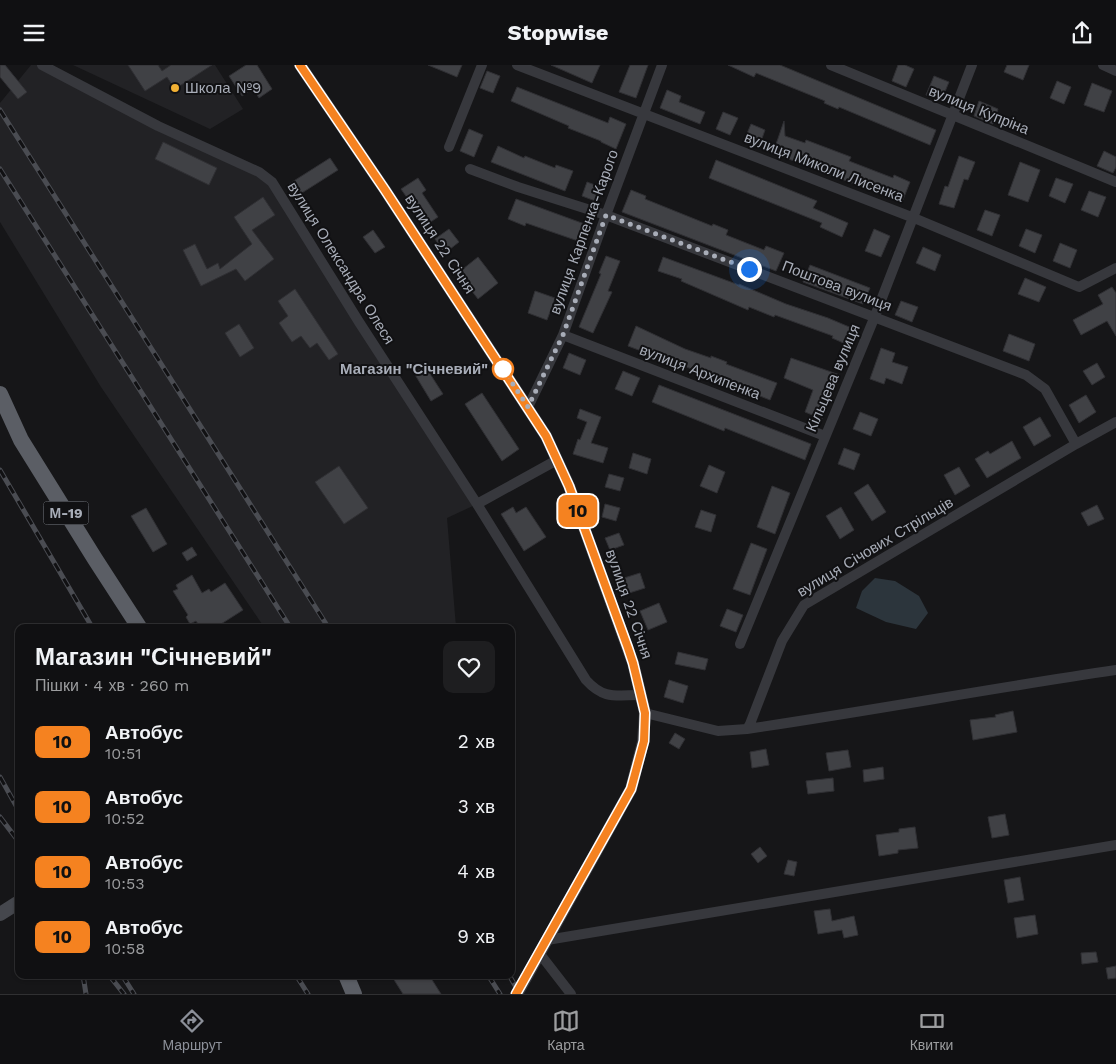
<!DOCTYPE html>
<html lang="uk">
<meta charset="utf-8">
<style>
:root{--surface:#101012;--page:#1e1e20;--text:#f1f3f6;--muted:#9c9d9f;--line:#303032;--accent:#8c9099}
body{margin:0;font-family:"Work Sans",sans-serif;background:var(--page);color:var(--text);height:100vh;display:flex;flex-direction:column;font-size:19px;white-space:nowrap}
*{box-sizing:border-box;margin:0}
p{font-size:16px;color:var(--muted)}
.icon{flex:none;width:28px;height:28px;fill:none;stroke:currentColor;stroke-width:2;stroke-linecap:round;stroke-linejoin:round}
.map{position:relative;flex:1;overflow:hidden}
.panel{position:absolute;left:15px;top:559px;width:500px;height:355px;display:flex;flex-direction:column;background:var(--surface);border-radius:10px;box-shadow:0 1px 4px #0004,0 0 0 1px var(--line)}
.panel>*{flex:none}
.badge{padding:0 10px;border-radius:8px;font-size:18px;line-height:32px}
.you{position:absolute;width:25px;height:25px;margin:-12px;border:4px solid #fff;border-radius:50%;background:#1a73e8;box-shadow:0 0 0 8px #1a73e833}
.map>.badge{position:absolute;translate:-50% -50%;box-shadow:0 0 0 2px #fff}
.round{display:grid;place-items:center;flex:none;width:52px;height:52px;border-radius:10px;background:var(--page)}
.summary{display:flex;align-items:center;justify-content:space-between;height:85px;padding:0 20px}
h1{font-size:24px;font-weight:700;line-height:38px}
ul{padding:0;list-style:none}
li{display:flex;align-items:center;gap:15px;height:65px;padding:0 20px}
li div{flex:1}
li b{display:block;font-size:19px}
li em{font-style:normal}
li .badge{min-width:55px;font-weight:700;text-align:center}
header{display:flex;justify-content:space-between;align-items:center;height:65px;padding:0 20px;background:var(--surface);font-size:22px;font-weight:700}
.menu{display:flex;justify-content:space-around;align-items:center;height:70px;border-top:1px solid var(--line);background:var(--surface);font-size:14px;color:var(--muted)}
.menu a{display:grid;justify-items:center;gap:2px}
.menu .on{color:var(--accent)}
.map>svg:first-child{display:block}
</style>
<header><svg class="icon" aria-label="menu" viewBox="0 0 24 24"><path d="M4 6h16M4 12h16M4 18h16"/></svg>Stopwise<svg class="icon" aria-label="share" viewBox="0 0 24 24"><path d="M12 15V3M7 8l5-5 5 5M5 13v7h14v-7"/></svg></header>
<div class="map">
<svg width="1116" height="929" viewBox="0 0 1116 929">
<rect width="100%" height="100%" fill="#161618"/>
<!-- built -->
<path fill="#222225" d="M31 0H42L272 117 477 439 447 453 456 562H264L101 322 0 157V38Z
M73 0H215L243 44 210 64Z"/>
<!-- water -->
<path fill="#2c353c" d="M875 513 895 516 919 531 928 548 916 564 886 557 856 543 862 526Z"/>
<!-- building -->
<path fill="#404145" stroke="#303034" d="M0 0H5L27 27 18 34 0 12Z
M128 0H158L162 6 171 0H212L175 24 167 12 145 26Z
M246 0H257L272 24 259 33 253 23 242 31 229 11Z
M428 0H462L457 12Z
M551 0H600L592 18Z
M630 0H648L636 33 619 27Z
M728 0H780L936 65 930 80 839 42 838 44 824 38 825 36 756 8 754 12Z
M898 0H905L914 4 906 22 892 16Z
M1007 0H1029L1023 15 1004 7Z
M487 6 500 11 493 28 480 23Z
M934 11 949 17 941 36 926 30Z
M1057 16 1071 22 1064 39 1050 33Z
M1092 18 1112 26 1104 47 1084 40Z
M517 22 608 58 610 52 626 59 616 84 601 77V76L568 63 569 61 511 36Z
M667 25 681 31 679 37 705 47 700 59 660 43Z
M979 36 998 44 993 59 974 51Z
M723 47 738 53 730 70 716 64Z
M784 56 785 71 805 78 806 75 851 92 849 96 893 113 894 110 910 117 902 137 773 88Z
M751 59 765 65 759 82 744 76Z
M469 64 483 70 474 92 460 86Z
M163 77 217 103 209 120 155 94Z
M498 81 524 93 525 91 555 103 556 100 573 106 565 126 491 97Z
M1104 86 1116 92V102L1113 108 1097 101Z
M959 91 975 97 968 115 964 114 954 143 939 139 945 121 948 122Z
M330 93 338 105 297 131 289 119Z
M716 95 817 136 813 143 848 158 842 172 820 162 822 158 709 113Z
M1020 97 1040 105 1028 137 1008 130Z
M418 113 426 125 422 128 438 152 426 160 401 124Z
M1056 113 1073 119 1065 138 1049 131Z
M587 117 603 123 598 137 582 131Z
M631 125 646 131 645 134 712 161 713 159 728 165 726 170 764 185 766 181 784 188 776 206 622 147Z
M1089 126 1106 132 1098 152 1081 145Z
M263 132 275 150 252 165 274 194 245 216 236 204 201 221 183 185 195 179 207 204 218 198 220 204 252 179 234 152Z
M516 134 590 161 584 178 526 158 525 161 508 154Z
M985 145 1000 150 992 171 977 165Z
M449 164 459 177 445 188 435 174Z
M874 164 890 171 881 192 865 186Z
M1026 164 1042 170 1035 188 1019 181Z
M373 165 385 182 375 188 363 172Z
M1060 178 1077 185 1070 203 1053 196Z
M923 182 941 190 935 206 916 198Z
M606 191 620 196 608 226 612 227 593 268 579 262 601 209 599 208Z
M478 192 498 218 478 234 458 208Z
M663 192 739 220V219L786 239 828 253 854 264 848 280 832 273 833 271 775 250 774 252 749 242 748 245 681 216 682 214 658 206Z
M810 200 870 223 863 239 803 217Z
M1025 213 1046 222 1039 237 1018 229Z
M1112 222 1116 228V271L1107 256 1081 270 1073 255 1103 239 1098 230Z
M295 224 338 289 329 295 317 278 310 283 301 271 292 277 279 258 288 251 278 236Z
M535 226 555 233 547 255 528 248Z
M901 236 918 242 912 257 895 250Z
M239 259 254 283 240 292 225 268Z
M636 261 685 284 711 293V291L727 297 726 299 777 318 770 335 669 295 668 297 644 285V287L628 281Z
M1009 269 1035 279 1029 296 1003 286Z
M881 283 895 288 892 297 908 302 902 319 886 313 884 319 870 314Z
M569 288 586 295 580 310 563 303Z
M791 293 840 310 822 354 805 347 813 325 784 313Z
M1097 298 1105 312 1092 320 1083 306Z
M425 301 443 329 431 336 414 308Z
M623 306 640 313 632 331 615 324Z
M659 320 811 379 805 395 725 363 724 366 652 337Z
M482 328 519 384 502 396 465 339Z
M1086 330 1096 347 1079 358 1069 340Z
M580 344 601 352 591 378 608 383 603 398 573 389 578 374 580 375 587 357 577 353Z
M860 347 878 354 871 371 853 364Z
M1040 352 1051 371 1034 381 1023 362Z
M1012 376 1021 393 987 413 975 394 988 386 990 389Z
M844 383 860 389 854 405 838 399Z
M633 388 651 394 647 409 629 403Z
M709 400 725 407 717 428 700 421Z
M339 401 368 443 344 459 315 417Z
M959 402 970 421 955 430 944 410Z
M609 409 624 413 620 426 605 422Z
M868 419 886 447 872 456 854 428Z
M772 421 790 428 775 469 757 462Z
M605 439 620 443 616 456 602 452Z
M1097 440 1104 454 1088 461 1081 448Z
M513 442 516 448 526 442 546 472 524 486 501 449Z
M841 442 854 465 840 474 826 451Z
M146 443 167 479 153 487 131 451Z
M701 445 716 450 711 467 695 462Z
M619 468 624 480 610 485 605 473Z
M751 478 767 484 750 530 733 524Z
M192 482 197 490 187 496 182 488Z
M640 508 645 523 626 529 621 514Z
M192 510 202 528 209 524 211 527 225 518 243 545 221 559 223 562H200L196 556 190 559 186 552 188 550 173 526 178 524 176 520Z
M659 538 667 557 648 565 640 546Z
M727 544 743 550 736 567 720 561Z
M678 587 708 594 705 605 675 599Z
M669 615 688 621 683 638 664 632Z
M1013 646 1017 667 973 675 970 655 996 652 995 650Z
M675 668 685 674 679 684 669 678Z
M766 684 769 700 752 703 750 687Z
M848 685 851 702 829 706 826 688Z
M883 702 884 714 864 717 863 705Z
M833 713 834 726 808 729 806 716Z
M1005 749 1009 770 992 773 988 752Z
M915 762 918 783 898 785V788L879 791 876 770 899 767V764Z
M760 782 767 791 758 798 751 789Z
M788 795 797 797 794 811 784 809Z
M1020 812 1024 835 1008 838 1004 815Z
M830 844 832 856 854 851 858 870 844 873 842 865 818 869 814 846Z
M1035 850 1038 869 1017 873 1014 853Z
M1096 887 1098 897 1082 899 1081 888Z
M1116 901V913L1108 914 1106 903Z
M391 910H429L441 929H403Z"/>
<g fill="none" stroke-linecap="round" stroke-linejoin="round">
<!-- minor -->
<path stroke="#37383d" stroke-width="10" d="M42 0 158 61 259 107 272 117 359 257 477 439 586 615C604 635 616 630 641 630
M517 0 914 153 1079 222 1116 203
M831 0 1116 117
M1103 0 1116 6
M449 82 482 0
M470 104 518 122 606 150 1026 310 1045 324 1076 379
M563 270 825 371
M528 342 563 270 606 150 662 0
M477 439 557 395
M740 579 875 251 972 0
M645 648 718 666 747 664 750 659 782 576 804 540 1076 379 1116 357
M747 664C870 646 993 623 1116 605
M547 875 1116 780
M540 889 571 929"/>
<!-- tertiary -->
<path stroke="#37383d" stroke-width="12" d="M300 0 385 125 546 371 569 421 633 598 645 648 643 677 631 724 517 929"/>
<!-- secondary -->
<path stroke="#45474d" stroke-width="14" d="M0 849 19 837"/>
<!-- trunk -->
<path stroke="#5b5e65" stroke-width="16" d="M0 329 21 375 95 494 139 562
M346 910 354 929"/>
<!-- rail casing -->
<g stroke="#4a4c52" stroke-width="5">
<path id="rail" d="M0 45 328 562
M0 104 290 562
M0 405 92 562
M0 712 19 746
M0 752 19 777
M83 910 86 929
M109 910 124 929
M122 910 134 929
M296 910 308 929
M488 910 500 929
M509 910 520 929"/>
</g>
<!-- rail -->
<use href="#rail" stroke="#111113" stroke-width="3" stroke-dasharray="9" stroke-linecap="butt"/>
</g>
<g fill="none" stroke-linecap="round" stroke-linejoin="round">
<!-- line casing -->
<g stroke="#fff" stroke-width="11">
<path id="line" d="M300 0 385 125 546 371 569 421 628 583 633 598 645 648 644 676 631 724 516 929"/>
</g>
<!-- line -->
<use href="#line" stroke="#f58220" stroke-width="8"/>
<!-- walk -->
<path stroke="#a8adb8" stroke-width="5" stroke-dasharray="0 9" d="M503 304 528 342 563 270 606 150 749 204"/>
</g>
<!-- markers -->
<circle fill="#f2b134" stroke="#111113" stroke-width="2" cx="175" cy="23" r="5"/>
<circle fill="#fff" stroke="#f58220" stroke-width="2.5" cx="503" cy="304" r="10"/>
<g text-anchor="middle" stroke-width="4" stroke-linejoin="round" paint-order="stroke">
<!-- shield labels -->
<rect fill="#111113" stroke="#7b7e86" stroke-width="1" x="43.5" y="436.5" width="45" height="23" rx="4"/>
<g font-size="14" font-weight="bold" fill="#a8adb8">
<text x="66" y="453">М-19</text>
</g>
<!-- poi labels -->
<g font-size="15" fill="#a8adb8" stroke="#111113" text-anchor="start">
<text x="185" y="28">Школа №9</text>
</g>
<!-- street labels -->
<g font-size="15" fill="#a8adb8" stroke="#111113">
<text transform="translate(979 45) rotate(22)" y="5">вулиця Купріна</text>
<text transform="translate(824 102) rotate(21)" y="5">вулиця Миколи Лисенка</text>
<text transform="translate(584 167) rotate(-70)" y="5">вулиця Карпенка-Карого</text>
<text transform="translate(440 179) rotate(57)" y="5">вулиця 22 Січня</text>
<text transform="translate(341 198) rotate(58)" y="5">вулиця Олександра Олеся</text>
<text transform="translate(837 221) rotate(21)" y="5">Поштова вулиця</text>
<text transform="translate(700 307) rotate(21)" y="5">вулиця Архипенка</text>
<text transform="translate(833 313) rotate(-67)" y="5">Кільцева вулиця</text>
<text transform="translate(875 482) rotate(-31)" y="5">вулиця Січових Стрільців</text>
<text transform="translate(629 539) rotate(71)" y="5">вулиця 22 Січня</text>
</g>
<!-- stop labels -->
<g font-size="15" font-weight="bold" fill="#a8adb8" stroke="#111113" text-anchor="end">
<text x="488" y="309">Магазин "Січневий"</text>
</g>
</g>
</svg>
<div class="you" style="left:749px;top:204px"></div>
<b class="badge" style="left:578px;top:446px;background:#f58220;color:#111">10</b>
<section class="panel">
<div class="summary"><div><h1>Магазин &quot;Січневий&quot;</h1><p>Пішки · 4 хв · 260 m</p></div><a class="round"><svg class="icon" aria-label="heart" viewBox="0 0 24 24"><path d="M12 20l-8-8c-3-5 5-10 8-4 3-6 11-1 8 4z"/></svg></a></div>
<ul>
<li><span class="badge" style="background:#f58220;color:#111">10</span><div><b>Автобус</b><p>10:51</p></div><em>2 хв</em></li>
<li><span class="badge" style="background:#f58220;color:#111">10</span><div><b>Автобус</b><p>10:52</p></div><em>3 хв</em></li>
<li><span class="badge" style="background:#f58220;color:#111">10</span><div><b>Автобус</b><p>10:53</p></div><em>4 хв</em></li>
<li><span class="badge" style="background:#f58220;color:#111">10</span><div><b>Автобус</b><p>10:58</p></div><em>9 хв</em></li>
</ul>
</section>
</div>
<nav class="menu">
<a class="on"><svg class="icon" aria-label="directions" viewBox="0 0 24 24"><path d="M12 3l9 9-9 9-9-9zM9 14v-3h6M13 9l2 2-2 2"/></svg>Маршрут</a>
<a><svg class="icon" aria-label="map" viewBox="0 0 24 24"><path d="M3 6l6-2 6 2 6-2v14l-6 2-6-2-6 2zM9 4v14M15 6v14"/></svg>Карта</a>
<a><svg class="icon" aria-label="tickets" viewBox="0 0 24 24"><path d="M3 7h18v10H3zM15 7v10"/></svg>Квитки</a>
</nav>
